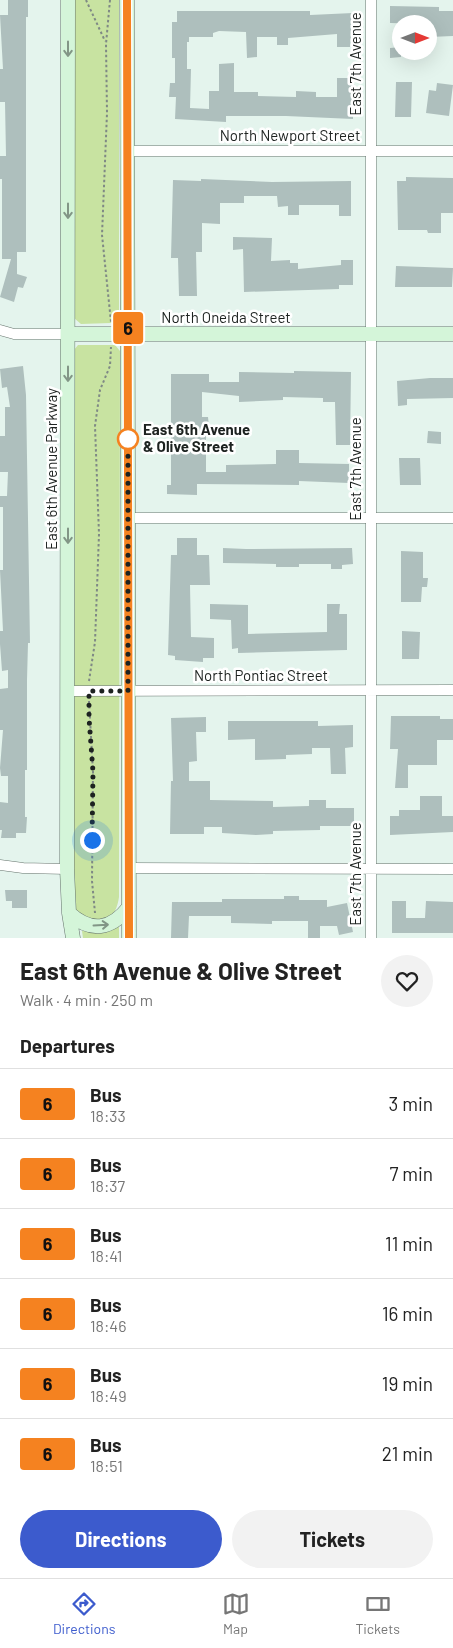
<!DOCTYPE html>
<meta charset="utf-8">
<style>
:root{--surface:#fff;--page:#f2f2f2;--text:#222;--muted:#767676;--line:#e0e0e0;--accent:#3c5bcd}
body{margin:0;font-family:Barlow,sans-serif;background:var(--page);color:var(--text);height:100vh;display:flex;flex-direction:column;font-size:19px;white-space:nowrap}
*{box-sizing:border-box;margin:0}
p{font-size:16px;color:var(--muted)}
.icon{flex:none;width:28px;height:28px;fill:none;stroke:currentColor;stroke-width:2;stroke-linecap:round;stroke-linejoin:round}
.map{position:relative;height:938px;overflow:hidden}
.panel{display:flex;flex-direction:column;background:var(--surface);flex:1}
.panel>*{flex:none}
.badge{padding:0 10px;border-radius:4px;font-size:18px;line-height:32px}
.needle{width:32px;rotate:90deg}
.buttons{position:absolute;left:392px;top:15px;display:grid;gap:10px}
.buttons a{display:grid;place-items:center;width:45px;height:45px;border-radius:50%;background:var(--surface);box-shadow:0 5px 20px #0002;font-size:25px}
.you{position:absolute;width:25px;height:25px;margin:-12px;border:4px solid #fff;border-radius:50%;background:#1a73e8;box-shadow:0 0 0 8px #1a73e833}
.map>.badge{position:absolute;translate:-50% -50%;box-shadow:0 0 0 2px #fff}
h2{padding:0 20px;font-size:19px;line-height:45px}
.round{display:grid;place-items:center;flex:none;width:52px;height:52px;border-radius:26px;background:var(--page)}
.headline{display:flex;align-items:center;justify-content:space-between;height:85px;padding:0 20px}
h1{font-size:24px;font-weight:700;line-height:38px}
.action{display:flex;gap:10px;margin-top:auto;padding:10px 20px}
.action a{flex:1;height:58px;border-radius:30px;background:var(--accent);color:#fff;font-size:20px;font-weight:700;line-height:58px;text-align:center}
.action a+a{background:var(--page);color:var(--text)}
ul{padding:0;list-style:none}
li{display:flex;align-items:center;gap:15px;height:70px;padding:0 20px;border-top:1px solid var(--line)}
li div{flex:1}
li b{display:block;font-size:19px}
li em{font-style:normal}
li .badge{min-width:55px;font-weight:700;text-align:center}
.menu{display:flex;justify-content:space-around;align-items:center;height:70px;border-top:1px solid var(--line);background:var(--surface);font-size:14px;color:var(--muted)}
.menu a{display:grid;justify-items:center;gap:2px}
.menu .on{color:var(--accent)}
.map>svg:first-child{display:block}
</style>
<div class="map">
<svg width="453" height="938" viewBox="0 0 453 938">
<rect width="100%" height="100%" fill="#e4f4ed"/>
<!-- green -->
<path fill="#c8e3a1" d="M74 0H119V319L111 323 81 324 74 318Z
M78 345H115L120 351 119 897C115 926 96 924 76 911L74 904V350Z
M119 927V938H83L82 931Z"/>
<!-- building -->
<path fill="#aebfbd" d="M8 0H28V17H26V252H17V274L27 277 23 288 18 287 14 302 0 297 11 259H2V179H0V156H6L5 102H0V69H3L0 15H8Z
M390 6 439 7V11H453V36L429 37V24L390 23Z
M177 11H310V15L353 13 350 47H337V34L288 38V45H277V37H257V57L247 58 246 32 219 31 213 33V37H189V42H187V69H191L190 108 209 109V91H219V64L234 63V92H258V96L296 97V91L316 92V97H337V78H353V119L286 116H226V122L175 119 176 97H169L170 83H175V58H172V22H177Z
M401 47V57L390 58V48Z
M396 82H412L411 117H395Z
M437 83 453 85 449 116 426 113 429 90 436 91Z
M406 177 453 178V213H441V233H428L427 230H398L397 181H406Z
M201 179 272 182 351 181V216H339V205H299V215H288V206L278 207 277 196H244V203H220V224L202 223V252H196L197 296H179L178 258H171L173 180 201 181Z
M233 237 272 238 271 261 290 260V263H298V269L341 265V260H353V285H339V289L244 292 243 249 233 250Z
M396 266 453 268 452 287H395Z
M23 366 26 395 30 643H28L27 680V770H25V817H27L26 833H16V838H1L2 830H0V802L8 803V776H1L0 768 3 730H0V689L8 688V670L2 671 0 644V631H3L0 570H3V507H0V496H7L8 472H0V436H5V407H10L7 387 2 388 0 369Z
M294 371 351 372 350 445H336L335 402H323V398L283 397V400L239 402V396L202 392V417H208L209 427H206V472H226V465L276 464V450H299V463L349 464V483L299 481V485L197 484V495L167 494V485H171V374H209V382H239V372L294 373Z
M430 378H453V398L407 399V405L398 406 397 381Z
M428 431 441 432V444L427 443Z
M399 458H420L421 485H400Z
M177 538H197V555H209L210 585H190L191 637 214 638V658H203V662L175 660V656L168 655 171 555H177Z
M223 548 246 549 352 548 353 564 342 565V569H331V564H299V567H276V564L223 563Z
M401 551 423 552V578H428L427 587H422L421 602H401Z
M210 604 248 605V634L327 632V604H340L339 614H347V650L238 653V648L232 649 231 620 210 619Z
M402 631 420 632 419 659H402Z
M391 716H440V719H453V740H437V765H408V788H395L398 749H390Z
M206 717V732H196L197 761 189 762V781H210V800L273 801V807L309 806V800H326V808H354V826H320V830L273 831V834L256 835 222 833V827H204V834H170L171 781H173L171 718Z
M228 721H318V726L353 725V747L345 748 346 774H331L330 748H312V754L286 755V759L255 760V739L228 740Z
M420 796H442V816H453V832L390 835V816H399V810H420Z
M5 890H27V908H12V901H6Z
M284 896H299V900H327V907L347 903 353 932 339 935 337 926H320V938H308V921H272V924L231 923V916H189L188 938H171L172 902H222V899H284Z
M392 901H406V918H425L426 901 453 902V933H392Z"/>
<g fill="none" stroke-linecap="round" stroke-linejoin="round">
<!-- street casing -->
<g stroke="#65736c" stroke-width="11">
<path id="street" d="M128 151H453
M0 330 14 334H68
M128 518H453
M69 691 453 690
M0 865 23 868 67 869
M129 868 453 869
M371 938V0"/>
</g>
<!-- secondary casing -->
<g stroke="#65736c" stroke-width="15">
<path id="secondary" d="M68 0 67 869 69 913 73 938
M127 0 129 938
M68 334H453
M69 913C91 933 111 930 129 907"/>
</g>
<!-- path -->
<path stroke="#7f8985" stroke-width="2" stroke-dasharray="2.5 2.5" stroke-linecap="butt" d="M86 0 105 41
M110 0 106 44 107 113 102 235 111 322
M89 681 95 642 99 534 95 426 100 390 110 366 111 347
M89 701 93 772 92 881 95 913"/>
<!-- street -->
<use href="#street" stroke="#fff" stroke-width="10"/>
<!-- secondary -->
<use href="#secondary" stroke="#d4f5d9" stroke-width="14"/>
</g>
<!-- one-way arrows -->
<defs><path id="oneway-shaft" d="M-6 0H5M1.5-3L5.5 0L1.5 3" fill="none" stroke-width="1.6" stroke-linecap="round" stroke-linejoin="round" transform="scale(1.25)"/></defs>
<g stroke="#829686">
<use href="#oneway-shaft" transform="translate(68 49) rotate(90)"/>
<use href="#oneway-shaft" transform="translate(68 211) rotate(90)"/>
<use href="#oneway-shaft" transform="translate(68 374) rotate(90)"/>
<use href="#oneway-shaft" transform="translate(68 536) rotate(90)"/>
<use href="#oneway-shaft" transform="translate(101 925) rotate(-3)"/>
</g>
<g fill="none" stroke-linecap="round" stroke-linejoin="round">
<!-- line casing -->
<g stroke="#fff" stroke-width="11">
<path id="line" d="M127 0 129 938"/>
</g>
<!-- line -->
<use href="#line" stroke="#f58220" stroke-width="8"/>
<!-- walk -->
<path stroke="#1d2220" stroke-width="5" stroke-dasharray="0 9" d="M92 840 93 772 89 718V691H128V439"/>
</g>
<!-- markers -->
<circle fill="#fff" stroke="#f58220" stroke-width="2.5" cx="128" cy="439" r="10"/>
<g text-anchor="middle" stroke-width="5" stroke-linejoin="round" paint-order="stroke">
<!-- street labels -->
<g font-size="15" fill="#1d2220" stroke="#fff">
<text transform="translate(356 64) rotate(-90)" y="5">East 7th Avenue</text>
<text x="290" y="141">North Newport Street</text>
<text x="226" y="323">North Oneida Street</text>
<text transform="translate(52 469) rotate(-90)" y="5">East 6th Avenue Parkway</text>
<text transform="translate(356 469) rotate(-90)" y="5">East 7th Avenue</text>
<text x="261" y="681">North Pontiac Street</text>
<text transform="translate(356 874) rotate(-90)" y="5">East 7th Avenue</text>
</g>
<!-- stop labels -->
<g font-size="15" font-weight="bold" fill="#1d2220" stroke="#fff" text-anchor="start">
<text x="143" y="435">East 6th Avenue<tspan x="143" dy="17">&amp; Olive Street</tspan></text>
</g>
</g>
</svg>
<div class="buttons">
<a><svg class="needle" viewBox="-14 -14 28 28"><path d="M0-13l5 13h-10z" fill="#e53935"/><path d="M0 13l5-13h-10z" fill="#767676"/></svg></a>
</div>
<div class="you" style="left:92px;top:840px"></div>
<b class="badge" style="left:128px;top:328px;background:#f58220;color:#111">6</b>
</div>
<section class="panel">
<div class="headline"><div><h1>East 6th Avenue &amp; Olive Street</h1><p>Walk · 4 min · 250 m</p></div><a class="round"><svg class="icon" aria-label="heart" viewBox="0 0 24 24"><path d="M12 20l-8-8c-3-5 5-10 8-4 3-6 11-1 8 4z"/></svg></a></div>
<h2>Departures</h2>
<ul>
<li><span class="badge" style="background:#f58220;color:#111">6</span><div><b>Bus</b><p>18:33</p></div><em>3 min</em></li>
<li><span class="badge" style="background:#f58220;color:#111">6</span><div><b>Bus</b><p>18:37</p></div><em>7 min</em></li>
<li><span class="badge" style="background:#f58220;color:#111">6</span><div><b>Bus</b><p>18:41</p></div><em>11 min</em></li>
<li><span class="badge" style="background:#f58220;color:#111">6</span><div><b>Bus</b><p>18:46</p></div><em>16 min</em></li>
<li><span class="badge" style="background:#f58220;color:#111">6</span><div><b>Bus</b><p>18:49</p></div><em>19 min</em></li>
<li><span class="badge" style="background:#f58220;color:#111">6</span><div><b>Bus</b><p>18:51</p></div><em>21 min</em></li>
</ul>
<div class="action"><a>Directions</a><a>Tickets</a></div>
</section>
<nav class="menu">
<a class="on"><svg class="icon" aria-label="directions" viewBox="0 0 24 24"><path d="M12 3l9 9-9 9-9-9zM9 14v-3h6M13 9l2 2-2 2"/></svg>Directions</a>
<a><svg class="icon" aria-label="map" viewBox="0 0 24 24"><path d="M3 6l6-2 6 2 6-2v14l-6 2-6-2-6 2zM9 4v14M15 6v14"/></svg>Map</a>
<a><svg class="icon" aria-label="tickets" viewBox="0 0 24 24"><path d="M3 7h18v10H3zM15 7v10"/></svg>Tickets</a>
</nav>
